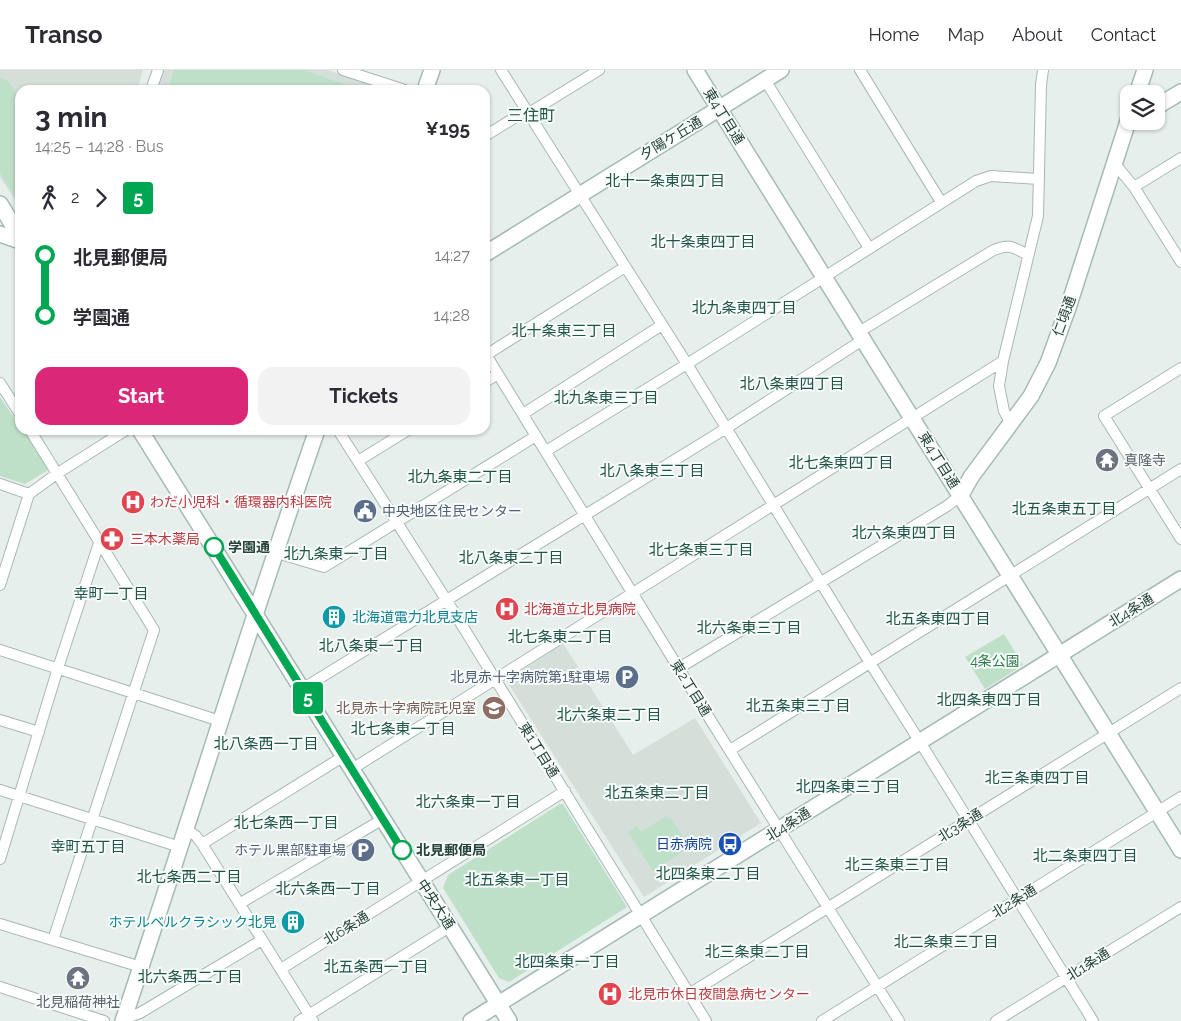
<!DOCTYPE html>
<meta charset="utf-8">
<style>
:root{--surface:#fff;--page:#f2f2f3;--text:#2b2b33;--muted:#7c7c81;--line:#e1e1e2;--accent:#db2777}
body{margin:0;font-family:Raleway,"Noto Sans JP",sans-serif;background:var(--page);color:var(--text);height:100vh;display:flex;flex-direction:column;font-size:19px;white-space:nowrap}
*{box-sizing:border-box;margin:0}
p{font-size:16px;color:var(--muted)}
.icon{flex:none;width:28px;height:28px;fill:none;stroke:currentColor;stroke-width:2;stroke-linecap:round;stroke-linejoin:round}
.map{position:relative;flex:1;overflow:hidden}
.panel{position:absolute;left:15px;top:15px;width:475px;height:350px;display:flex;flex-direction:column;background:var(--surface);border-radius:15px;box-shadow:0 1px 4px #0004}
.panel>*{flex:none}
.badge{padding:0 10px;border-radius:4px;font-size:18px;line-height:32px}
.tools{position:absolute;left:1120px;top:15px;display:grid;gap:10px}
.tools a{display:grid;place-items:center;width:45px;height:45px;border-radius:10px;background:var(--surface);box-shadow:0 1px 4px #0004;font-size:25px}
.map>.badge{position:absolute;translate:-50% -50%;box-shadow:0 0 0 2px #fff}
.legs{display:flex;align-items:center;gap:8px;height:55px;padding:0 20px;font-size:16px}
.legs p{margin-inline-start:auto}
.overview{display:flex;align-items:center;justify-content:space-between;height:85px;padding:0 20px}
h1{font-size:28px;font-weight:700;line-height:38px}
.cta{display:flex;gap:10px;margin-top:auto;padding:10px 20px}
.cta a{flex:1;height:58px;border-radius:15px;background:var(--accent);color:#fff;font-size:20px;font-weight:700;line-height:58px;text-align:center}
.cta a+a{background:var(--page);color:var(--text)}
ul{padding:0 20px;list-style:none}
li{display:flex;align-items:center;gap:18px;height:60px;font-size:19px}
li i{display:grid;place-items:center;width:8px;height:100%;margin:0 6px;background:currentColor}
li i::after{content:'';width:12px;height:12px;margin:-6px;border:4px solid;border-radius:50%;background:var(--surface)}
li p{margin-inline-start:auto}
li:first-child i{background:linear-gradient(#0000 50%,currentColor 0)}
li:last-child i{background:linear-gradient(currentColor 50%,#0000 0)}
header{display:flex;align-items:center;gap:30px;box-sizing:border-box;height:70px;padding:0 25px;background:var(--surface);border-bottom:1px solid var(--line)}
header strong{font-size:24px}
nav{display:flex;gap:28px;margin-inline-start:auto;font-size:18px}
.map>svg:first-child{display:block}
</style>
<header>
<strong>Transo</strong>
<nav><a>Home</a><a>Map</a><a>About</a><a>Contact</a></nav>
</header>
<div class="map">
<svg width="1181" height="951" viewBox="0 0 1181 951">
<rect width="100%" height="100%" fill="#e6efeb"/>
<!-- built -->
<path fill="#d4dfda" d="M0 0H143L137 20H20V138L0 107Z
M163 0H328L390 20H157Z
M563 573 633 685 695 648 761 753 644 827 506 610Z"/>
<!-- green -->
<path fill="#bfe0c8" d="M174 0H304L360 20H168Z
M0 8 8 11 20 30V135L0 103Z
M0 327 20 356V360H23L50 399 25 414 0 406Z
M1004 564 1023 595 985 619 965 587Z
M560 734H563L627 837 509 912 499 908 443 818 448 805Z
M666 746 669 749 671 748 686 771 690 770 693 775 653 801 628 762 637 756 641 762Z"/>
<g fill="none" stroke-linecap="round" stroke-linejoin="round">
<!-- street casing -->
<g stroke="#a8b8b2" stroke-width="12">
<path id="street" d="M343 0 405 20
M501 0 687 294 870 593 920 672 1093 951
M860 0 941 132
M765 10 869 178
M151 20 158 0
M529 43 599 0
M485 66 527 40
M1115 94 1134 117 1181 192
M1134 117 1181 88
M859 262 992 181C1008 173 1013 177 1028 185
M485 283 703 638 899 951
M486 285 625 197
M1181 298 1104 346 1181 469
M485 312 498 304
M0 313 20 344
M523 344 662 255
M1011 354 1004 341 999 316 1003 291 1038 146 1041 15 1043 0
M30 360 154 560 53 870
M338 360 447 531 706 951
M546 381 687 294 976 111 991 106 1039 109
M358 391 408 360
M0 414 29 424
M274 482 324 497 536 366
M0 515 29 424 58 403 126 360
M0 580 220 651
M679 598 947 436 961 425
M302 619 725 359 864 269
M0 650 39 662
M730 680 1181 399
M352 699 1003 291
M0 720 180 777
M186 759 196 766 202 774 313 951
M202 774 344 686
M0 789 58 598 99 473
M239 834 383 749
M0 854 141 897
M281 899 565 721
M0 917 104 951
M689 924 1181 618
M123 949 140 943 262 870
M299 951 451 856
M822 951 1181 727
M996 951 1181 837"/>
</g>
<!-- secondary casing -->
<g stroke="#a4bbb3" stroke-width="18">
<path id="secondary" d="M695 0 1181 780
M425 20 432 0
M1137 24 1145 0
M1156 37 1181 22
M0 134 20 167
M0 164 20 171
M485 184 781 0
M140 360 509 951
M961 425 971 407 1031 326 1048 293 1068 238 1129 48
M123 951C189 754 249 556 317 360
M471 951 1181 509"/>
</g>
<!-- street -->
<use href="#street" stroke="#fff" stroke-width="10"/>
<!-- secondary -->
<use href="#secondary" stroke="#fff" stroke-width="15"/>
</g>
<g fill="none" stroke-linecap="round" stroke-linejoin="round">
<!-- line-1 casing -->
<g stroke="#fff" stroke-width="11">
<path id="line-1" d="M214 477 402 780"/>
</g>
<!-- line-1 -->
<use href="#line-1" stroke="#00a651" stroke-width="8"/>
</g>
<!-- icons -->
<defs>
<g id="temple-disc" transform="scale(1.25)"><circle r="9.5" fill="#6b7280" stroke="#f7fbf9"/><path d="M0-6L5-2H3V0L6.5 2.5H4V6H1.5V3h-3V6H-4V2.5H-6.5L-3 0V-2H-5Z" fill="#fff"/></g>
<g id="hospital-disc" transform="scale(1.25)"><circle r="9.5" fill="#e0444e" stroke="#f7fbf9"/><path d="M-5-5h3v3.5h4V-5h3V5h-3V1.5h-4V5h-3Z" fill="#fff"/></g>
<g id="civic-disc" transform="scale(1.25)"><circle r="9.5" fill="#5c6f8a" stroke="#f7fbf9"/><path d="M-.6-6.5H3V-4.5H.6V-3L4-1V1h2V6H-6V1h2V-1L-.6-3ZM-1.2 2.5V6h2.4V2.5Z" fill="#fff"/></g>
<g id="pharmacy-disc" transform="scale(1.25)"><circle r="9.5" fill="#e0444e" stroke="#f7fbf9"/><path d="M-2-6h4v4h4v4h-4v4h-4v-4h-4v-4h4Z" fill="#fff"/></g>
<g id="building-disc" transform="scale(1.25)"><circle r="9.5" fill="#0f9aa8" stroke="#f7fbf9"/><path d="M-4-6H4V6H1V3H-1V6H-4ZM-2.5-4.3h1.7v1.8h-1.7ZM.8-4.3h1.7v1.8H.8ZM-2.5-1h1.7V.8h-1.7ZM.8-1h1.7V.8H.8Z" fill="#fff"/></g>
<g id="parking-disc" transform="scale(1.25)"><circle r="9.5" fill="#5c6f8a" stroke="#f7fbf9"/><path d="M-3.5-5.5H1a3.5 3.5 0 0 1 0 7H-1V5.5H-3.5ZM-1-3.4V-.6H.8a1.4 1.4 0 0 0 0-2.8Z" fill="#fff"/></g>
<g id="school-disc" transform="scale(1.25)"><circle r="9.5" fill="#8d6e63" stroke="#f7fbf9"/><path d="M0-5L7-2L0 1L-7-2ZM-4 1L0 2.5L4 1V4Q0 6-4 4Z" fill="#fff"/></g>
<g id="bus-disc" transform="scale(1.25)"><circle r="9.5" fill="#1a4fb4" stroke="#f7fbf9"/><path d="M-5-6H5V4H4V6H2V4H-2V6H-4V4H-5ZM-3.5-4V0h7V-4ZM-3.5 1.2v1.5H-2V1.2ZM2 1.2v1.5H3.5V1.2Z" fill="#fff"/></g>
</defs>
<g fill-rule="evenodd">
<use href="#temple-disc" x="1107" y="390"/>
<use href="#hospital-disc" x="133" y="432"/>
<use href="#civic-disc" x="365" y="441"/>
<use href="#pharmacy-disc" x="112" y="469"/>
<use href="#hospital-disc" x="507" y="539"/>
<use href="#building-disc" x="334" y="547"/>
<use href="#parking-disc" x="627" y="607"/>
<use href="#school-disc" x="494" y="638"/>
<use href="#bus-disc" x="730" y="774"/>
<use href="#parking-disc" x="363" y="780"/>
<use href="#building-disc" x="293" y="852"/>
<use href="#temple-disc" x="78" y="908"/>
<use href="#hospital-disc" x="610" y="924"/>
</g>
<!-- markers -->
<g fill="#fff" stroke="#00a651" stroke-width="2.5">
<circle cx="214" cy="477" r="9"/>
<circle cx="402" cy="780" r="9"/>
</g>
<g text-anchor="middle" stroke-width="4" stroke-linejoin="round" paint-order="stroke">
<!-- street labels -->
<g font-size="14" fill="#24423a" stroke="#f7fbf9">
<text transform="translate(724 46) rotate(58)" y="5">東4丁目通</text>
<text transform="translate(671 68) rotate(-31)" y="5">夕陽ケ丘通</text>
<text transform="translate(1064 246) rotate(-70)" y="5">仁頃通</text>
<text transform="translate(939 390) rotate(58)" y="5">東4丁目通</text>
<text transform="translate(1131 540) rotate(-32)" y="5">北4条通</text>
<text transform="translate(691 618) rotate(58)" y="5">東2丁目通</text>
<text transform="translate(539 680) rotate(58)" y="5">東1丁目通</text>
<text transform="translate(788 754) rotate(-32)" y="5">北4条通</text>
<text transform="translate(960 755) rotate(-32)" y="5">北3条通</text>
<text transform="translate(1014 831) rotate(-32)" y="5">北2条通</text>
<text transform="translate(436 834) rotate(57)" y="5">中央大通</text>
<text transform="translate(346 858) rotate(-32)" y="5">北6条通</text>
<text transform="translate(1088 894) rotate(-32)" y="5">北1条通</text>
</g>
<!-- worship labels -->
<g font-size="14" fill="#5b616d" stroke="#f7fbf9" text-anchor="start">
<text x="1124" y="395">真隆寺</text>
<text x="78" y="937" text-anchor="middle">北見稲荷神社</text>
</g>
<!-- health labels -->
<g font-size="14" fill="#be3a42" stroke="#f7fbf9" text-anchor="start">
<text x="150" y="437">わだ小児科・循環器内科医院</text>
<text x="130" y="474">三本木薬局</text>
<text x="524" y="544">北海道立北見病院</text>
<text x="628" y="929">北見市休日夜間急病センター</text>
</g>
<!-- service labels -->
<g font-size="14" fill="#4e5e75" stroke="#f7fbf9" text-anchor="end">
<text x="382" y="446" text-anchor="start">中央地区住民センター</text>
<text x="610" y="612">北見赤十字病院第1駐車場</text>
<text x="346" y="785">ホテル黒部駐車場</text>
</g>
<!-- stop labels -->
<g font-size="14" font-weight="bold" fill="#24423a" stroke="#f7fbf9" text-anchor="start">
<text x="228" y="482">学園通</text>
<text x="416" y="785">北見郵便局</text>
</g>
<!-- culture labels -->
<g font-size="14" fill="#0d838f" stroke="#f7fbf9" text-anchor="start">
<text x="352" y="552">北海道電力北見支店</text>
<text x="276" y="857" text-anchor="end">ホテルベルクラシック北見</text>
</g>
<!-- park labels -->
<g font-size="14" fill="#2d7a4b" stroke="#f7fbf9">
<text x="995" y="596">4条公園</text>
</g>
<!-- education labels -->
<g font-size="14" fill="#785e54" stroke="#f7fbf9" text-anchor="end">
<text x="476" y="643">北見赤十字病院託児室</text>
</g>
<!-- transit labels -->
<g font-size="14" fill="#164399" stroke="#f7fbf9" text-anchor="end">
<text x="712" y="779">日赤病院</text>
</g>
<!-- neighbourhood labels -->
<g font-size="15" fill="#1f5548" stroke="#f7fbf9">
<text x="665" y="116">北十一条東四丁目</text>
<text x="703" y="177">北十条東四丁目</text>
<text x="744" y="243">北九条東四丁目</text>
<text x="564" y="266">北十条東三丁目</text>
<text x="792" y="319">北八条東四丁目</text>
<text x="606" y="333">北九条東三丁目</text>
<text x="841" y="398">北七条東四丁目</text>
<text x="652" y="406">北八条東三丁目</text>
<text x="460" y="412">北九条東二丁目</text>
<text x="1064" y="444">北五条東五丁目</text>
<text x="904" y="468">北六条東四丁目</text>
<text x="701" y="485">北七条東三丁目</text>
<text x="336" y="489">北九条東一丁目</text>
<text x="511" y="493">北八条東二丁目</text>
<text x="111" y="529">幸町一丁目</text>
<text x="938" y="554">北五条東四丁目</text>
<text x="749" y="563">北六条東三丁目</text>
<text x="560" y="572">北七条東二丁目</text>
<text x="371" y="581">北八条東一丁目</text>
<text x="989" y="635">北四条東四丁目</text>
<text x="798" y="641">北五条東三丁目</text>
<text x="609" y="650">北六条東二丁目</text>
<text x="403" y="664">北七条東一丁目</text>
<text x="266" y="679">北八条西一丁目</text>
<text x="1037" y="713">北三条東四丁目</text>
<text x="848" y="722">北四条東三丁目</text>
<text x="657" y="728">北五条東二丁目</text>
<text x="468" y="737">北六条東一丁目</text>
<text x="286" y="758">北七条西一丁目</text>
<text x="88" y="782">幸町五丁目</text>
<text x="1085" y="791">北二条東四丁目</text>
<text x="897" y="800">北三条東三丁目</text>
<text x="708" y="809">北四条東二丁目</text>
<text x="189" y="812">北七条西二丁目</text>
<text x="517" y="815">北五条東一丁目</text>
<text x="328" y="824">北六条西一丁目</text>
<text x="946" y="877">北二条東三丁目</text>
<text x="757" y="887">北三条東二丁目</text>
<text x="567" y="897">北四条東一丁目</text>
<text x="376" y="902">北五条西一丁目</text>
<text x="190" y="912">北六条西二丁目</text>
</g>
<!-- quarter labels -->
<g font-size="16" fill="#1f5548" stroke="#f7fbf9">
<text x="531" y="51">三住町</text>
</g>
</g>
</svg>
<div class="tools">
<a><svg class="icon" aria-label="layers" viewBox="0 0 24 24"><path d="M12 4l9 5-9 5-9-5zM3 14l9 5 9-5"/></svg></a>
</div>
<b class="badge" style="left:308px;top:628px;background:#00a651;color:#fff">5</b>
<section class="panel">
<div class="overview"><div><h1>3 min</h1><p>14:25 – 14:28 · Bus</p></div><b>¥195</b></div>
<div class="legs"><svg class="icon" aria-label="walk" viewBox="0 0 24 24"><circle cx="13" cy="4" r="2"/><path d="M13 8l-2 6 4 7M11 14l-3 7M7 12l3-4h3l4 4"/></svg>2<svg class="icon" aria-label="forward" viewBox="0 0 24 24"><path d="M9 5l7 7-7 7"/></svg><b class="badge" style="background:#00a651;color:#fff">5</b></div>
<ul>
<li><i style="color:#00a651"></i><b>北見郵便局</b><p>14:27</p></li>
<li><i style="color:#00a651"></i><b>学園通</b><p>14:28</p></li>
</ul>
<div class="cta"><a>Start</a><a>Tickets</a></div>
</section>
</div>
